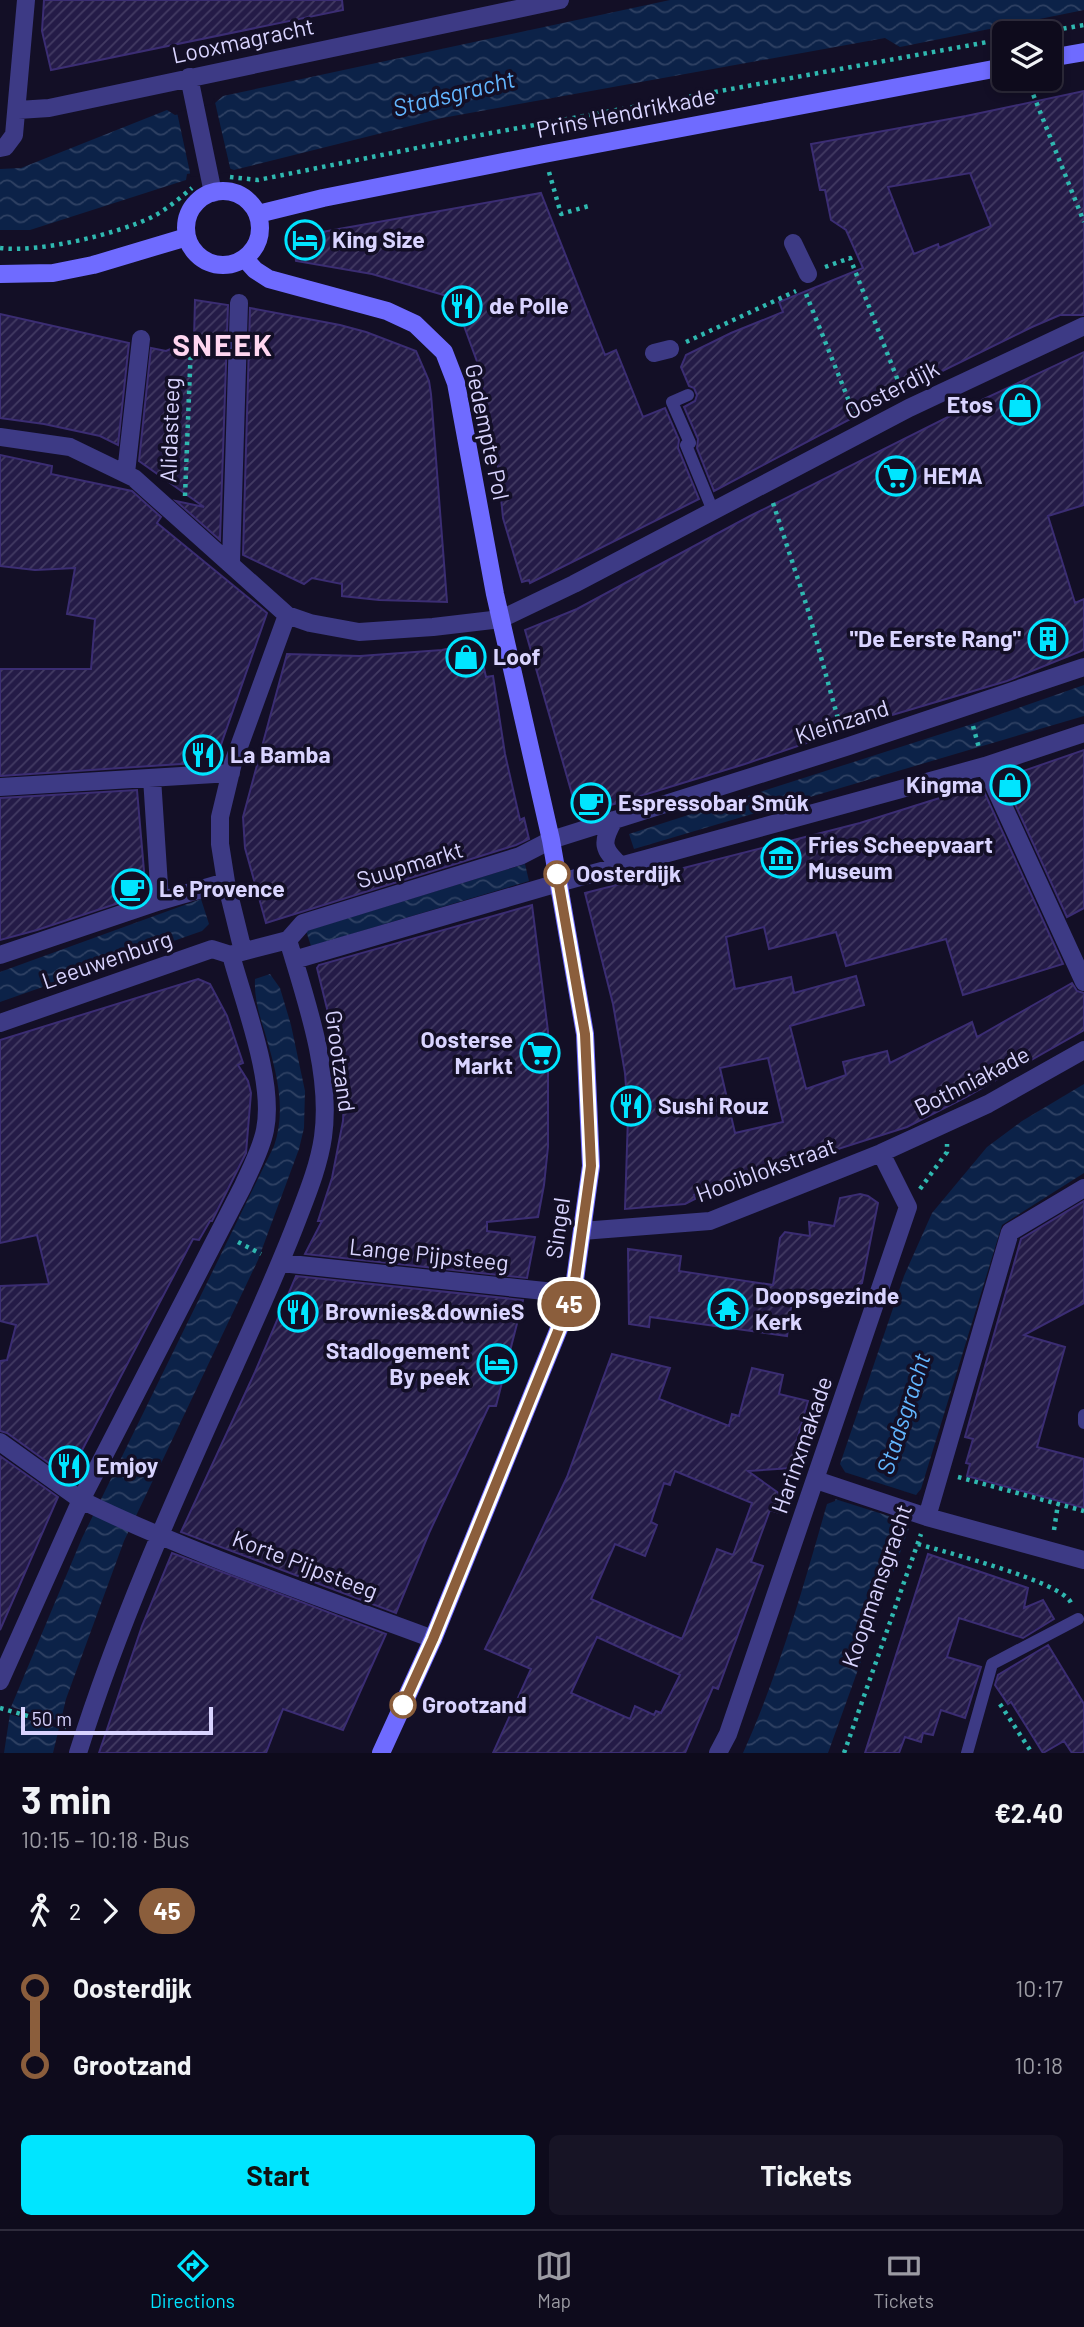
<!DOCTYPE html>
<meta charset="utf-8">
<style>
:root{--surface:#0e0b1c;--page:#171425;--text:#f1f3f6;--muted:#9b9ba3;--line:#2e2b3b;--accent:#00e5ff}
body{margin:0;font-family:Barlow,sans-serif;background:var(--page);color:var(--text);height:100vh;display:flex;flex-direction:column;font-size:26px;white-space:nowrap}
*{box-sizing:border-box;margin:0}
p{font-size:23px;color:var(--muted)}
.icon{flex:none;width:38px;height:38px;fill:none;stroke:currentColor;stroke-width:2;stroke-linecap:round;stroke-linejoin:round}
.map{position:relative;height:1753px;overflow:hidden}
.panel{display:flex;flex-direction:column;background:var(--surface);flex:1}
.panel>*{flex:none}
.badge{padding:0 14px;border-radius:23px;font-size:24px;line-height:46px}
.buttons{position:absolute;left:992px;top:21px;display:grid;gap:14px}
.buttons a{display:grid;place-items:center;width:70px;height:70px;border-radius:10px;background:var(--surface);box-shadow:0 4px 10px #0003,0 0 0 2px var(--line);font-size:35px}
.scale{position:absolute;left:21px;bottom:18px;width:192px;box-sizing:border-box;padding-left:7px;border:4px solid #d9d4ff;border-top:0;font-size:19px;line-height:24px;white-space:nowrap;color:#d9d4ff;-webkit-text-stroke:5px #130f26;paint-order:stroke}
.map>.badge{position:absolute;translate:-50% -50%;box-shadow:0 0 0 4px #fff}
.legs{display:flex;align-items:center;gap:10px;height:77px;padding:0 21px;font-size:23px}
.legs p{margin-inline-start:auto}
.head{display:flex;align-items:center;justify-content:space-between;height:119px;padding:0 21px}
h1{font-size:38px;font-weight:700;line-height:52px}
.cta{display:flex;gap:14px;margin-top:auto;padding:14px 21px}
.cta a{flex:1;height:80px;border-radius:10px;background:var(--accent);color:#111;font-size:28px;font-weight:700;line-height:80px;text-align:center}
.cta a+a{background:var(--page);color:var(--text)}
ul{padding:0 21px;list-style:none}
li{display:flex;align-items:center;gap:24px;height:77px;font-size:26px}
li i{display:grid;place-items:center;width:10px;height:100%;margin:0 9px;background:currentColor}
li i::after{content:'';width:18px;height:18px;margin:-9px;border:5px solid;border-radius:50%;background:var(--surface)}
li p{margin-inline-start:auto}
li:first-child i{background:linear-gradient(#0000 50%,currentColor 0)}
li:last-child i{background:linear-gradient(currentColor 50%,#0000 0)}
.tabs{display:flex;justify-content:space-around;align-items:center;height:98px;border-top:2px solid var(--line);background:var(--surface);font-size:19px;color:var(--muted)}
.tabs a{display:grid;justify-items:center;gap:4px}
.tabs .on{color:var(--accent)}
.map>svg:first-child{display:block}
</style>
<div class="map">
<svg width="1084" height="1753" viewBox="0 0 1084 1753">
<defs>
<pattern id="water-waves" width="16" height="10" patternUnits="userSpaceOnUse" patternTransform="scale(1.75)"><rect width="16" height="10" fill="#0c2248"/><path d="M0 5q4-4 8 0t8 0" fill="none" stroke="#2f4163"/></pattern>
<pattern id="building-hatch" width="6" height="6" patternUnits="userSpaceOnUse" patternTransform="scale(1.75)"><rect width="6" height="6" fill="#241b47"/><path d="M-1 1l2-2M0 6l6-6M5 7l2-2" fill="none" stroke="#433b63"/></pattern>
</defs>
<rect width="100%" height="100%" fill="#130f26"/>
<!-- water -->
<path fill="url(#water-waves)" d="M670 0H1084V10L900 47 885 38 442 118 234 170 226 167 187 174 186 180 30 230H0V169L21 168 167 110 175 115 215 107V103L223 96Z
M1084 685V716L634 849 629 834 969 725Z
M525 864 529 881 311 946 306 931Z
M201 899 209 924 202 931 0 1002V972Z
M270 974 280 988 291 1025 305 1091 304 1128 299 1149 258 1260 124 1541 66 1699 53 1753H4L11 1707 82 1538 274 1146C287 1108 276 1071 265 1033 259 1014 254 998 255 979Z
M1084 1084V1173L1002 1225 921 1489C911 1499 906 1515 909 1528L828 1753H743C779 1673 803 1588 827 1504L835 1501 845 1472 840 1464 904 1276 932 1213 987 1147 1022 1121Z"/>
<!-- pier -->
<path fill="#130f26" d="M214 98 231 172 191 177 177 112 212 104Z
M841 1471 919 1496 911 1523 832 1498Z
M11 1707 60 1721 58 1728 9 1714Z"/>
<!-- building -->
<path fill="url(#building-hatch)" stroke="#3b2d73" stroke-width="2" fill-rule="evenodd" d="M44 0H342L343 10 51 70 42 31Z
M1084 91V315H1060L1032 327 928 378 714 491 697 448 698 439 684 407 695 401 697 395 694 388 689 386 681 367 686 355 731 333 783 312 779 302 863 268 846 230 831 220 825 190H820L811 144 966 116ZM970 173 991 226 939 248 938 244 914 254 888 187Z
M541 193 605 355 616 350 643 417 665 408 679 440 678 448 699 499 530 583 529 580 522 582 503 518 498 467 479 367 456 304 447 296 372 274 296 261 294 240 322 232Z
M195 300 228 305 220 540 176 501 204 507 139 461 151 348 166 351 194 339Z
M250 308 340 325 366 332 416 351 429 381 431 394 447 602 379 600 342 596V584L312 578 304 584 243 555Z
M0 314 129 343 118 445 100 436 44 424 0 418Z
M1084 352V505L1048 516 1075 603 1084 599V650L1007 681 865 723 745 764 578 815 525 630 577 609 750 516 984 399Z
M0 455 52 466 51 474 132 491 161 517 157 523 267 613 216 759 211 762 0 776V669H91L95 619 67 614 75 568 35 570 0 566Z
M478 642 486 677 493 676 505 754 520 820 524 818 529 839 516 845 266 923 245 848 243 817 287 654 360 656 442 650Z
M1084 750V908L1067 917 1003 778Z
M981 785 1063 964 963 995 946 939 846 966 836 932 769 949 764 927 726 937 735 989 791 977 794 993 856 976 864 1005 790 1026 806 1089 846 1075 843 1062 887 1051 890 1063 972 1022 977 1037 1072 983 1077 991 1084 993V1030L966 1097 907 1127 694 1195 695 1199 685 1204 625 1209 628 1116 625 1073 613 1004 585 893 860 823ZM768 1058 783 1122 735 1133 720 1068Z
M137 790 146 894 37 930 0 940V798Z
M532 905 548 1031V1147L544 1185 538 1217 487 1222V1231L535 1237 527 1278 305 1254 322 1221H318L332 1178 343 1121 344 1096 334 1037 317 968 319 965Z
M198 979 210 984 227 1016 243 1063 238 1065 248 1081 251 1093 246 1153 212 1221H210L199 1240 193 1239 68 1477 7 1433 0 1431V1361L7 1360 16 1325 0 1321V1286L49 1284 37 1235 0 1243V1040Z
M860 1194 868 1196 878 1203 862 1283 856 1286 852 1306 798 1294 797 1301H792L787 1336 650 1317 649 1327 629 1324 628 1249 681 1256 679 1271 773 1285 780 1238 785 1232 810 1236 809 1222 834 1226 840 1198Z
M1084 1201V1303L1024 1335 1065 1347 1037 1447 1084 1459V1508L967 1476 970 1464 966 1463 973 1439 965 1437 1021 1239Z
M296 1276 523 1300 496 1406H489L429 1533 396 1613 181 1532 255 1372Z
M612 1354 670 1368 659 1399 729 1426 732 1414 739 1416 752 1368 783 1375 779 1394 808 1401 794 1450 797 1452 792 1468 748 1471 784 1497 779 1513 770 1510 751 1562 763 1566 718 1689 713 1687 685 1753H493L531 1669 485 1649 567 1477ZM675 1471 752 1503 733 1555 717 1549 682 1639 591 1599 615 1544 645 1556 657 1525 651 1522 664 1483 670 1485ZM597 1637 680 1675 661 1713 656 1711 654 1715 635 1706 630 1719 571 1693Z
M0 1456 58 1497 0 1630Z
M172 1553 386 1634 343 1730 283 1709 266 1753H99L142 1626Z
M928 1554 1028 1588 1024 1608 1043 1600 1054 1619 1023 1638 959 1618 947 1657 981 1667 965 1718 941 1710 933 1735 923 1733 921 1742 905 1737 899 1753H865Z
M1048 1645 1084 1704V1753H1072L1064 1741 1043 1753 1011 1702 1008 1704 995 1685 998 1675Z"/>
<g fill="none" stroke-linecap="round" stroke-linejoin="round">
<!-- path -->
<path stroke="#2fb8b0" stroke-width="4.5" stroke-dasharray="3.5 5" stroke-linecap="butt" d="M1038 33 1084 25
M1027 79 1084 222
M549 172 561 214 592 205
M230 177 258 180 491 133 1004 39
M0 248C39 253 117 234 152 217 166 210 180 198 192 188
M825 267 850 258 902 391
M806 294 855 416
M686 342 796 291
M185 496 191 344 188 341
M773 503 808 610 840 726
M973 726 979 748
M920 1189 947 1152V1144
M238 1242 261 1254
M958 1477 1084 1511
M1054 1530 1058 1504
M918 1544C945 1552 1063 1582 1071 1603
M1000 1704 1032 1753
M0 1708 66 1727
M844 1753 921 1534"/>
<!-- lane -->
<path stroke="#3d3a85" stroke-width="12" d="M688 395 672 402 690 443 686 445 713 511
M1084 1415V1423
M967 1753 992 1664 1078 1619"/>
<!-- street -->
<path stroke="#3d3a85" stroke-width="18" d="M189 77 213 193
M18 110 49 108 560 0
M0 148 5 147 14 135 26 0
M793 243 808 274
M654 353 670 349
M0 437 70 447 134 478 287 615 310 623 359 632 433 627 501 619 574 584 909 408 1084 326
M126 473 141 339
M231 563 239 303
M985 766 1084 982
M152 778 160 901 226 882 243 951
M0 787 231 773
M614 820C601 843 602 849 622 867
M226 882 220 844V817L233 763 287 615
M288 940 303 923 520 856 551 840 846 747 1084 667
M234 954 288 940
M0 955 160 901
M294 960 558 883 985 766 1084 733
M0 1023 212 949 231 955
M582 1231 710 1221 881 1153 988 1104 1084 1050
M281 1263 573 1294
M0 1442 81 1500C194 1555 315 1595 433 1639
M816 1480 927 1517 1084 1560
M927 1517 1010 1232 1084 1188
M0 1681 81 1500 243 1186C251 1168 261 1150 265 1130 275 1082 244 1003 231 955
M78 1753C120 1619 178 1492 235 1365 257 1316 279 1268 298 1218 308 1192 319 1165 323 1137 332 1074 306 1000 288 940
M718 1753 728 1734 908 1207 881 1153"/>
<!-- secondary -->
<path stroke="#6f6bff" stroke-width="18" d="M1050 58 1084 52
M186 228a37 37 0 1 1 74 0a37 37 0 1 1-74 0Z
M258 214 323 198 544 154 1004 67
M245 259 255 270 269 279 387 311 415 324 444 352 456 383 495 594 551 840 585 1034 591 1166 573 1294 433 1639 381 1753
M0 274 53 273 93 265 187 237"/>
</g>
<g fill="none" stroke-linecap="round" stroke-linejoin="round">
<!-- line-1 casing -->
<g stroke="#fff" stroke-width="16">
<path id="line-1" d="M403 1705 433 1639 573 1294 591 1166 585 1034 557 874"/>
</g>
<!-- line-1 -->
<use href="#line-1" stroke="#8b5e3c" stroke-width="10"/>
</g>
<!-- icons -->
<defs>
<g id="hotel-ring" transform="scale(2.0125)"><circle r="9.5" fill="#130f26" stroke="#00e5ff" stroke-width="1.5"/><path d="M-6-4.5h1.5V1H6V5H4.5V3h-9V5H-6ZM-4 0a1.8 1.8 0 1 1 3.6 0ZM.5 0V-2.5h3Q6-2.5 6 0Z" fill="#00e5ff"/></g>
<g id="restaurant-ring" transform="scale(2.0125)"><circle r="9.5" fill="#130f26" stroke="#00e5ff" stroke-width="1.5"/><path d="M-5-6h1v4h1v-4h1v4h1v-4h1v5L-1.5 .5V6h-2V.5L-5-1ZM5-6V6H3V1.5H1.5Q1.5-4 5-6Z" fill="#00e5ff"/></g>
<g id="shop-ring" transform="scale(2.0125)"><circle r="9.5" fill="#130f26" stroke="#00e5ff" stroke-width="1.5"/><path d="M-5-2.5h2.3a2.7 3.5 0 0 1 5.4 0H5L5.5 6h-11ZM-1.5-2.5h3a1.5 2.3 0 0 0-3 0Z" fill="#00e5ff"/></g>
<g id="supermarket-ring" transform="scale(2.0125)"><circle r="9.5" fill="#130f26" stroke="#00e5ff" stroke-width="1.5"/><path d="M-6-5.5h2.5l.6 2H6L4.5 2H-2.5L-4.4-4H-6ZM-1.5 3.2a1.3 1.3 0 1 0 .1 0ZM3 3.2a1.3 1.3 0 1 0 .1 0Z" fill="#00e5ff"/></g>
<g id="building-ring" transform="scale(2.0125)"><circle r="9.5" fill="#130f26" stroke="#00e5ff" stroke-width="1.5"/><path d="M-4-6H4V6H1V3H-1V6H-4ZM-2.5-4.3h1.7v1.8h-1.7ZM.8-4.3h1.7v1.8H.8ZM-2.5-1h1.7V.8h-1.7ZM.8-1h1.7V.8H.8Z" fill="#00e5ff"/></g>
<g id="cafe-ring" transform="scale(2.0125)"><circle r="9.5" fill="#130f26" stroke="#00e5ff" stroke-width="1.5"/><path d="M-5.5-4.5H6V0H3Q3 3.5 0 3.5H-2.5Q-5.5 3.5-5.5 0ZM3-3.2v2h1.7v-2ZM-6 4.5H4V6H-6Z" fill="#00e5ff"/></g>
<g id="museum-ring" transform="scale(2.0125)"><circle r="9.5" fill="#130f26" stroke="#00e5ff" stroke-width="1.5"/><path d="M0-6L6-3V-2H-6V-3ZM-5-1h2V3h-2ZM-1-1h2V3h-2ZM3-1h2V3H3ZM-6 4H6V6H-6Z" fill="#00e5ff"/></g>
<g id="temple-ring" transform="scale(2.0125)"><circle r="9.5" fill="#130f26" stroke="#00e5ff" stroke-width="1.5"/><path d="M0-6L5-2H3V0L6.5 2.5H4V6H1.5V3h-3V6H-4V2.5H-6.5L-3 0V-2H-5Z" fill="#00e5ff"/></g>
</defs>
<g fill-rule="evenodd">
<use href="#hotel-ring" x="305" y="240"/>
<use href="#restaurant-ring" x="462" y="306"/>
<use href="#shop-ring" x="1020" y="405"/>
<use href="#supermarket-ring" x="896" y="476"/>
<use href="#building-ring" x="1048" y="639"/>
<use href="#shop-ring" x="466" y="657"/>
<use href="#restaurant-ring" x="203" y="755"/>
<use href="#shop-ring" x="1010" y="785"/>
<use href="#cafe-ring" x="591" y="803"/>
<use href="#museum-ring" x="781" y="858"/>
<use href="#cafe-ring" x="132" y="889"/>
<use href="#supermarket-ring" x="540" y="1053"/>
<use href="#restaurant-ring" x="631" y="1106"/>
<use href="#temple-ring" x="728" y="1309"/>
<use href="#restaurant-ring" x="298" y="1312"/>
<use href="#hotel-ring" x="497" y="1364"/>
<use href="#restaurant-ring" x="69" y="1466"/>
</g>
<!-- markers -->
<g fill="#fff" stroke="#8b5e3c" stroke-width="3.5">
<circle cx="557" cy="874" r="12"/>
<circle cx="403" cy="1705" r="12"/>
</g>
<g text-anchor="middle" stroke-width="7" stroke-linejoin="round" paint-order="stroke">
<!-- street labels -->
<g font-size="23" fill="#d9d4ff" stroke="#130f26">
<text transform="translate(243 41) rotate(-12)" y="8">Looxmagracht</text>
<text transform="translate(626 113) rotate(-11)" y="8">Prins Hendrikkade</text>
<text transform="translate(892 390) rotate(-27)" y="8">Oosterdijk</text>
<text transform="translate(170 430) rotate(-88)" y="8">Alidasteeg</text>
<text transform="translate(487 432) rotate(78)" y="8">Gedempte Pol</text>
<text transform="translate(842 722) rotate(-18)" y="8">Kleinzand</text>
<text transform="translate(410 865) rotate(-17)" y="8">Suupmarkt</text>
<text transform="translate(107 960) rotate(-19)" y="8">Leeuwenburg</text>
<text transform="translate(340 1061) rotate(82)" y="8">Grootzand</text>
<text transform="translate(972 1081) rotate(-27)" y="8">Bothniakade</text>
<text transform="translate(766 1170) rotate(-20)" y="8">Hooiblokstraat</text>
<text transform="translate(558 1228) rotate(-82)" y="8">Singel</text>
<text transform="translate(429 1255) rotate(6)" y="8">Lange Pijpsteeg</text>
<text transform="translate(802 1445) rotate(-71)" y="8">Harinxmakade</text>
<text transform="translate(305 1565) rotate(21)" y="8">Korte Pijpsteeg</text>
<text transform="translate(877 1586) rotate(-71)" y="8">Koopmansgracht</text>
</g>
<!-- poi labels -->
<g font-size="23" font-weight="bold" fill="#d9d4ff" stroke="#130f26" text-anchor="start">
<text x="332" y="248">King Size</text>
<text x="489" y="314">de Polle</text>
<text x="993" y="413" text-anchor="end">Etos</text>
<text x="923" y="484">HEMA</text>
<text x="1021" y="647" text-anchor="end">"De Eerste Rang"</text>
<text x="493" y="665">Loof</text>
<text x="230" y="763">La Bamba</text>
<text x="983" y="793" text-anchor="end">Kingma</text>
<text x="618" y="811">Espressobar Smûk</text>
<text x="808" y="853">Fries Scheepvaart<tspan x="808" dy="26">Museum</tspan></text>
<text x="159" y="897">Le Provence</text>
<text x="513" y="1048" text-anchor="end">Oosterse<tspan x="513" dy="26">Markt</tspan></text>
<text x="658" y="1114">Sushi Rouz</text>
<text x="755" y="1304">Doopsgezinde<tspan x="755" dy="26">Kerk</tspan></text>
<text x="325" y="1320">Brownies&amp;downieS</text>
<text x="470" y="1359" text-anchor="end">Stadlogement<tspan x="470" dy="26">By peek</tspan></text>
<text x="96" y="1474">Emjoy</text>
</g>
<!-- stop labels -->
<g font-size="23" font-weight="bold" fill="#d9d4ff" stroke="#130f26" text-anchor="start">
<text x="576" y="882">Oosterdijk</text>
<text x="422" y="1713">Grootzand</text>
</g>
<!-- water labels -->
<g font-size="24" font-style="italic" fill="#62b6ff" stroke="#130f26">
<text transform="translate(454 94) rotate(-14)" y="8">Stadsgracht</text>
<text transform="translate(904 1414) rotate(-72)" y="8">Stadsgracht</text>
</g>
<!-- district labels -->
<g font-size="30" font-weight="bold" letter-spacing="2" fill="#ffd6f0" stroke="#130f26">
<text x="223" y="356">SNEEK</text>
</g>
</g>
</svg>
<div class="buttons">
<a><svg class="icon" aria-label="layers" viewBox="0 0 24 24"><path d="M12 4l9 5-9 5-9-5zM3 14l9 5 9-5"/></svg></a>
</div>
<div class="scale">50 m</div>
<b class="badge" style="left:569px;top:1304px;background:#8b5e3c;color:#fff">45</b>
</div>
<section class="panel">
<div class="head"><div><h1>3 min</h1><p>10:15 – 10:18 · Bus</p></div><b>€2.40</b></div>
<div class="legs"><svg class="icon" aria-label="walk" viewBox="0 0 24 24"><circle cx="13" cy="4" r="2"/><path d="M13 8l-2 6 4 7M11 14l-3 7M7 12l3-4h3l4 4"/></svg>2<svg class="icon" aria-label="forward" viewBox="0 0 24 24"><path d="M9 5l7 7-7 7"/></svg><b class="badge" style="background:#8b5e3c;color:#fff">45</b></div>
<ul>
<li><i style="color:#8b5e3c"></i><b>Oosterdijk</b><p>10:17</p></li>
<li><i style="color:#8b5e3c"></i><b>Grootzand</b><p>10:18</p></li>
</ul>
<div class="cta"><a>Start</a><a>Tickets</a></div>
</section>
<nav class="tabs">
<a class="on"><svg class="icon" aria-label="directions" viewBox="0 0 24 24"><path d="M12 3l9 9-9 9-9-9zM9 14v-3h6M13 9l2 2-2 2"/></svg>Directions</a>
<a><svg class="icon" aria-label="map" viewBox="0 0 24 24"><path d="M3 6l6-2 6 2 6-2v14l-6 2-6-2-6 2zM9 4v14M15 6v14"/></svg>Map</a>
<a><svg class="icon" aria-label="tickets" viewBox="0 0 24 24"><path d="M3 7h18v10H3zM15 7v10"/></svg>Tickets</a>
</nav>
